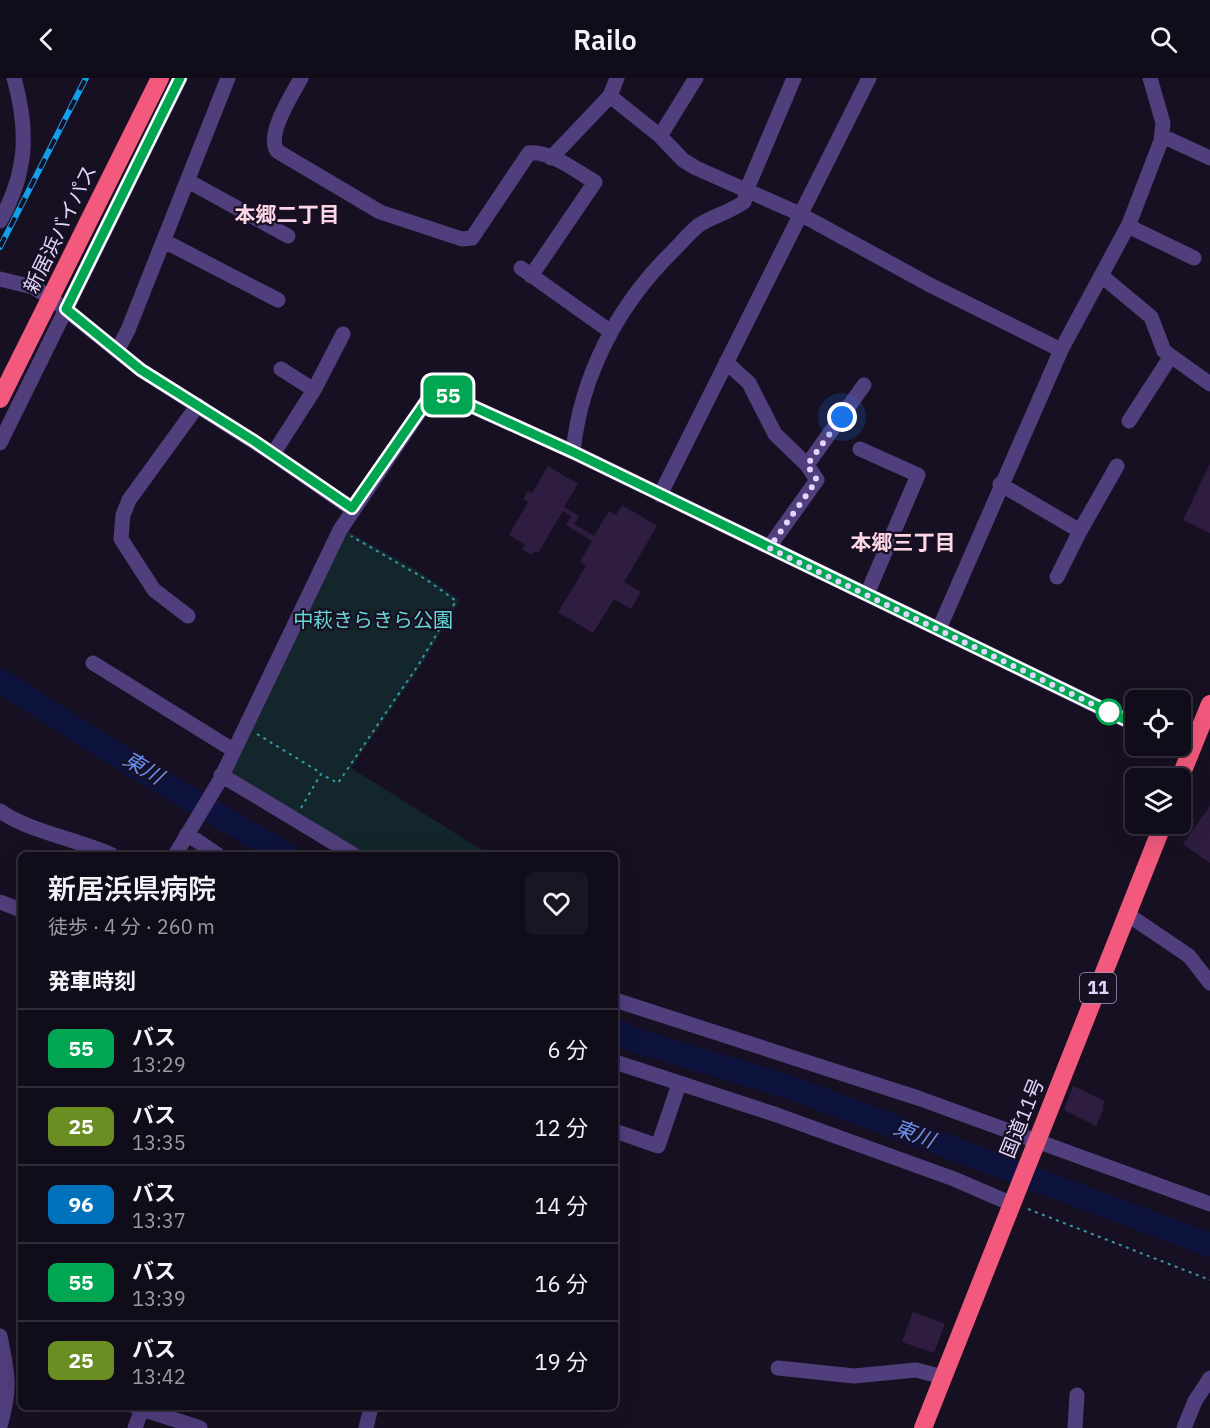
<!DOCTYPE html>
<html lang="ja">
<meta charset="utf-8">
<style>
:root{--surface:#110c1a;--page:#1a1523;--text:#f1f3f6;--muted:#9c9ba2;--line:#302c39}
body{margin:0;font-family:"IBM Plex Sans","Noto Sans JP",sans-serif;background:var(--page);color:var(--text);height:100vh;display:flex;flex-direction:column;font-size:22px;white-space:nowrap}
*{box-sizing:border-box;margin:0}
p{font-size:20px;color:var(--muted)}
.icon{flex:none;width:33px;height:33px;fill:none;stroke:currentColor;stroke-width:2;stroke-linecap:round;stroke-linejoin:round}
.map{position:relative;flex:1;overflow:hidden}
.sheet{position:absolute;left:18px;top:774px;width:600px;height:558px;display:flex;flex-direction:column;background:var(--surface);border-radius:9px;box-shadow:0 6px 24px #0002,0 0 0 2px var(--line)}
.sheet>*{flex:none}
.badge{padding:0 12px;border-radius:9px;font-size:21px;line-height:39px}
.tools{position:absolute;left:1125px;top:612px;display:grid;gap:12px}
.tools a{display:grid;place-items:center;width:66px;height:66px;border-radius:9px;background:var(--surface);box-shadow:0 6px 24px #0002,0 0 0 2px var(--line);font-size:30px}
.you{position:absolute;width:30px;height:30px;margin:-15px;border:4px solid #fff;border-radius:50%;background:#1a73e8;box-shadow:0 0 0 9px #1a73e833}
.map>.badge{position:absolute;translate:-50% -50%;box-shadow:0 0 0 3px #fff}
h2{padding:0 30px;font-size:22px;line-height:54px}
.round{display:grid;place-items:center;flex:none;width:63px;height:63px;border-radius:9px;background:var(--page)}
.summary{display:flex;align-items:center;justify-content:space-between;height:102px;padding:0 30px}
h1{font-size:28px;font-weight:600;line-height:45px}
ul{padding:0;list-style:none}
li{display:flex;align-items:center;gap:18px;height:78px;padding:0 30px;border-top:2px solid var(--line)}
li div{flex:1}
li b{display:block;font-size:22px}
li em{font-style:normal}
li .badge{min-width:66px;font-weight:700;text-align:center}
header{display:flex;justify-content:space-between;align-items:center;height:78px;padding:0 30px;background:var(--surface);font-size:27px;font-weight:600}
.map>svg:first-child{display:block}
</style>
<header><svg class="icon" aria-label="back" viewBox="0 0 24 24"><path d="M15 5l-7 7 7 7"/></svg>Railo<svg class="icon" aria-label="search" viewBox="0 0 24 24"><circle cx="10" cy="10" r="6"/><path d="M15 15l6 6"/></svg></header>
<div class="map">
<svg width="1210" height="1350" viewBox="0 0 1210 1350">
<rect width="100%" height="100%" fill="#171022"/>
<!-- green -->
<path fill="#13262b" d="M346 452 423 496 460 522 422 586 351 690 490 777H366L230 697Z"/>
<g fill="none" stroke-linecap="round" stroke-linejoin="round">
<!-- river -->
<path stroke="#0e133d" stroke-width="24" d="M0 603 149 697 287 777
M615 952 637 963 789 1009 1210 1167"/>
</g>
<!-- building -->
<path fill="#2e1d41" d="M1210 386V455L1183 442Z
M548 388 578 406 564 429 579 438 574 446 594 458 609 433 616 437 622 427 657 448 624 504 641 514 631 531 614 521 593 555 558 534 586 488 580 484 592 463 566 447 571 438 563 433 538 475 534 473 532 477 522 471 525 467 509 457 528 424 523 421 528 413 532 415Z
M1210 728V785L1183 766Z
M1073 1008 1105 1023 1102 1029 1104 1030 1096 1048 1064 1032Z
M913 1234 945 1246 934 1275 902 1264Z"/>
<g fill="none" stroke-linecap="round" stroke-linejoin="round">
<!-- path -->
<path stroke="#3896ab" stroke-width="2" stroke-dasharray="3 4.5" stroke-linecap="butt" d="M257 656 321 695
M301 730 321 696 338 705 419 586 456 523 427 502 351 458
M1028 1131 1210 1202"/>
<!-- minor -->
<path stroke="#513e7d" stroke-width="15" d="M301 0C292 17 266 56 277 73L380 134 462 161 472 160 529 75C550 72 577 94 595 104L531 198
M610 18 660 58 696 0
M660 58 683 82 696 90 800 136 930 207 1061 272
M1162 58 1210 80
M551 80 610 18 617 0
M188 103 288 158
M0 143C27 95 29 54 14 0
M1128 148 1194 180
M164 163 278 222
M521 190 611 254
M1103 199 1151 239 1164 273 1210 306
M0 201 33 209 51 220 141 292 273 376 352 431
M117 273 128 252 228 0
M726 284 749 305 775 356 807 387
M314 312 343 256
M1129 343 1171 278
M0 365 180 0
M860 371 918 397 867 516
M573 374C581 297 618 227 673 173 681 165 690 154 699 147 713 138 730 134 744 124L747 111 794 0
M273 376 314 312 281 291
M1000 406 1080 453 1117 388
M660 417 869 0
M769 469 817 402 807 387 864 307
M1057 499 1080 453
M188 538 154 512 121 461 123 437 129 422 198 327
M939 551 1061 272 1129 146 1161 63 1163 45 1150 0
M93 585 233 672
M221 697 354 777
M0 733C30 754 77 761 112 777
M187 756 218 777
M175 777 220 702 340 452 430 318 445 316 573 374 1136 647
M0 824 21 832
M1127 836 1189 878 1210 905
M615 922 918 1020 1210 1126
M615 984 777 1037 954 1101 1012 1126
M615 1053 658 1068 679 1006
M0 1258C8 1297 11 1310 0 1348
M778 1290 854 1298 916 1292 943 1299
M136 1329 200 1350
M135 1350 142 1331
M366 1350 371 1329
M1075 1350 1077 1317
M1184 1350 1195 1323 1210 1300"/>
<!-- highway -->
<path stroke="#f2597c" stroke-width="18" d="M0 321 160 0
M1180 700 1210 626
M923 1350 1163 746"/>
<!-- rail casing -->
<g stroke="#139ee9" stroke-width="6">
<path id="rail" d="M0 169 86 0"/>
</g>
<!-- rail -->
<use href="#rail" stroke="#171022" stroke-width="4" stroke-dasharray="11" stroke-linecap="butt"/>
</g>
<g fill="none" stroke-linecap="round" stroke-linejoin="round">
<!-- line casing -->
<g stroke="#fff" stroke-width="14">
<path id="line" d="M180 0 66 231 141 292 254 363 352 430 430 318 445 316 573 374 1136 647"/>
</g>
<!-- line -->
<use href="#line" stroke="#00a651" stroke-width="9"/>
<!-- walk -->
<path stroke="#e2d4fc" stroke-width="6" stroke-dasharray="0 10.8" d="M842 339 807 387 817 402 769 470 1109 634"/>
</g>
<!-- markers -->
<circle fill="#fff" stroke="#00a651" stroke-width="3" cx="1109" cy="634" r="12"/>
<g text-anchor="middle" stroke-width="4.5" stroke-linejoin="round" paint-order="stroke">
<!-- shield labels -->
<rect fill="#171022" stroke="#a599bb" stroke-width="1.5" x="1080" y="895" width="36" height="30" rx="4.5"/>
<g font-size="18" font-weight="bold" fill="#e2d4fc">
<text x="1098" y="916">11</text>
</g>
<!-- street labels -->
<g font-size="20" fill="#e2d4fc" stroke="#171022">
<text transform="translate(60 151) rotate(-64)" y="7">新居浜バイパス</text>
<text transform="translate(1022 1040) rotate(-68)" y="7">国道11号</text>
</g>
<!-- park labels -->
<g font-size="20" fill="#66d6d6" stroke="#171022">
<text x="373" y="549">中萩きらきら公園</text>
</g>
<!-- neighbourhood labels -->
<g font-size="21" font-weight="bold" fill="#fcd6e5" stroke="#171022">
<text x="287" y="144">本郷二丁目</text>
<text x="903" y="472">本郷三丁目</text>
</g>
<!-- water labels -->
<g font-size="21" font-style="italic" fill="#6b92f3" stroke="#171022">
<text transform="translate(143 690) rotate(31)" y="7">東川</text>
<text transform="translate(914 1056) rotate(21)" y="7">東川</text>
</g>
</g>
</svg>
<div class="tools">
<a><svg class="icon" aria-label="locate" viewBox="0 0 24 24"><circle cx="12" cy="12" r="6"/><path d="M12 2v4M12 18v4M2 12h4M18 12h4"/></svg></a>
<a><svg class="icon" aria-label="layers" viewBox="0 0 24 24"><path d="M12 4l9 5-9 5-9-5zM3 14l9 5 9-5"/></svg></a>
</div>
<div class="you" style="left:842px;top:339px"></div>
<b class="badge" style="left:448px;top:317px;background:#00a651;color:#fff">55</b>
<section class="sheet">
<div class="summary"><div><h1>新居浜県病院</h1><p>徒歩 · 4 分 · 260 m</p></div><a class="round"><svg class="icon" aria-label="heart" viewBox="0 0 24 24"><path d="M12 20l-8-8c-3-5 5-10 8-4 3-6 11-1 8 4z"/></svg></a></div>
<h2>発車時刻</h2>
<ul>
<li><span class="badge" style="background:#00a651;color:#fff">55</span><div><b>バス</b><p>13:29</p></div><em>6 分</em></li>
<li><span class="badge" style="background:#6b8e23;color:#fff">25</span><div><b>バス</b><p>13:35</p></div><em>12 分</em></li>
<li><span class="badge" style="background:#0072bc;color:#fff">96</span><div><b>バス</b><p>13:37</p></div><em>14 分</em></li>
<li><span class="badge" style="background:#00a651;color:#fff">55</span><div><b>バス</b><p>13:39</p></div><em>16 分</em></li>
<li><span class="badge" style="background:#6b8e23;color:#fff">25</span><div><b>バス</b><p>13:42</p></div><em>19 分</em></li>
</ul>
</section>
</div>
